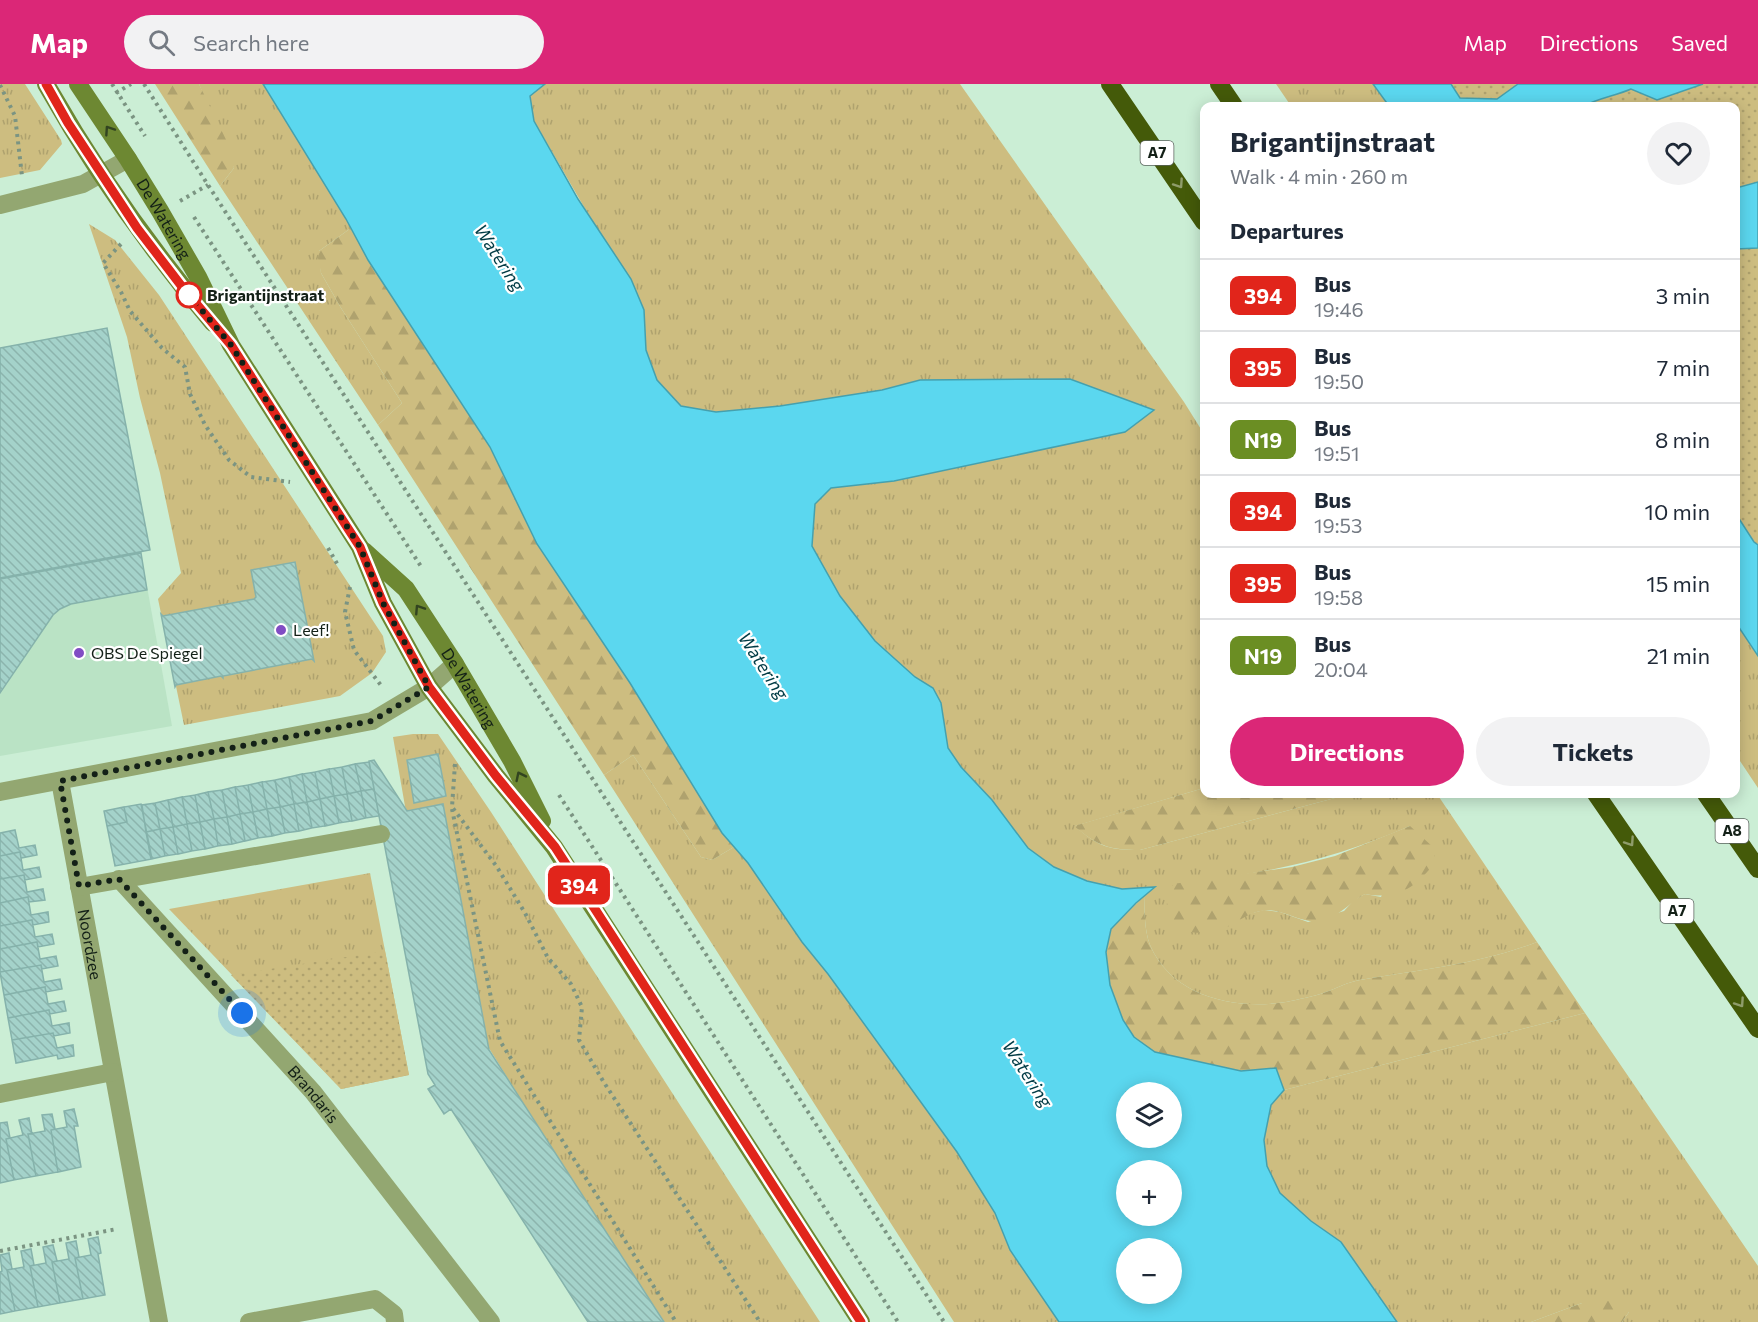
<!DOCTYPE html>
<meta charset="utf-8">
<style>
:root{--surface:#fff;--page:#f2f2f3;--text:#1f2937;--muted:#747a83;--line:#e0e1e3;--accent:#db2777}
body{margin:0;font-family:Commissioner,sans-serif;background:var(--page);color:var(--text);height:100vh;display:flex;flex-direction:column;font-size:22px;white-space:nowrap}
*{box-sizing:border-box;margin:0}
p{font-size:20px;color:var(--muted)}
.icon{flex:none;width:33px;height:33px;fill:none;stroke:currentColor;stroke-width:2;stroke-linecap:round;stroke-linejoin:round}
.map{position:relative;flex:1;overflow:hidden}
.panel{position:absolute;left:1200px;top:18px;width:540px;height:696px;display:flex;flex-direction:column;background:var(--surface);border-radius:12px;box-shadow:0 3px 15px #0003}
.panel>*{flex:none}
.badge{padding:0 12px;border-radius:9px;font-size:21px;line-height:39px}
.tools{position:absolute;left:1116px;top:998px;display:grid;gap:12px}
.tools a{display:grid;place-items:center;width:66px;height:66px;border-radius:50%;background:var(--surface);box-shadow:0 3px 15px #0003;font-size:30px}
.you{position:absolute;width:30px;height:30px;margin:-15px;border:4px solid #fff;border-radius:50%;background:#1a73e8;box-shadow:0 0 0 9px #1a73e833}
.map>.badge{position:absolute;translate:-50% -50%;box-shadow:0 0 0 3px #fff}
h2{padding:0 30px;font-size:22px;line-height:54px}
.round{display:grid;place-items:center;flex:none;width:63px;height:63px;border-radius:32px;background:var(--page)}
.summary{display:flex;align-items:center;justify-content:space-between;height:102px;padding:0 30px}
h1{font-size:28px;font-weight:700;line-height:45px}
.cta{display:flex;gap:12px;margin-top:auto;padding:12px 30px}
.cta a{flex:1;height:69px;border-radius:36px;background:var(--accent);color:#fff;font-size:24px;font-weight:700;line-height:69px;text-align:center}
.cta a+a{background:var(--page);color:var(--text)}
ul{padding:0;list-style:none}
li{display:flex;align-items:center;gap:18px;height:72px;padding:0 30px;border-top:2px solid var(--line)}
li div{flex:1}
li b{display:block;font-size:22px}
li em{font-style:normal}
li .badge{min-width:66px;font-weight:700;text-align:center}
header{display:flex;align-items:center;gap:36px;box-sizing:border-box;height:84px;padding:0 30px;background:var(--accent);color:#fff}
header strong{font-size:28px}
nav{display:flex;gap:33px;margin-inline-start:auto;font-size:21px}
.search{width:420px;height:54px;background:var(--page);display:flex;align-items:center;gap:15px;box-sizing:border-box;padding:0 21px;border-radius:33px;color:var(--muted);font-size:22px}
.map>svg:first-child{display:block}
</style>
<header>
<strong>Map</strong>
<div class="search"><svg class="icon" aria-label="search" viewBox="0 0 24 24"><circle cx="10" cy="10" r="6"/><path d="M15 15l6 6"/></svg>Search here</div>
<nav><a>Map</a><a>Directions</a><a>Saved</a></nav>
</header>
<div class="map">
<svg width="1758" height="1238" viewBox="0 0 1758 1238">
<defs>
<pattern id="grass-tufts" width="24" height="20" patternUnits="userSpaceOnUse" patternTransform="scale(1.5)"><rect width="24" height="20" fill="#cdbd80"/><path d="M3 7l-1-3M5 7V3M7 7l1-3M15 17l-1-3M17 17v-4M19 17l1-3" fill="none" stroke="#afa26e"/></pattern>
<pattern id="forest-firs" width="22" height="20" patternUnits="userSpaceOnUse" patternTransform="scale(1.5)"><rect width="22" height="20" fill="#cdbd80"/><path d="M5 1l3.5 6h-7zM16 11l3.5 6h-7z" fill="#afa26e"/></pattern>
<pattern id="park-dots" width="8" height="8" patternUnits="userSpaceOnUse" patternTransform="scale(1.5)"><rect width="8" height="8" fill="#cdbd80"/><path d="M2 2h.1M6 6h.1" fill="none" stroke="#afa26e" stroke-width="1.8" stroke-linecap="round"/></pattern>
<pattern id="building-back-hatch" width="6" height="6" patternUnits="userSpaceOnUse" patternTransform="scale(1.5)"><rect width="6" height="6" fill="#a4d2ca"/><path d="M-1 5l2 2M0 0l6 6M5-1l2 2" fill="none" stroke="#8cb4ad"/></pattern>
</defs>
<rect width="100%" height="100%" fill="#cbeed5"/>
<!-- built -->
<path fill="#bae3c5" d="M141 469 172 642 0 672V495Z"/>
<!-- grass -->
<path fill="url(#grass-tufts)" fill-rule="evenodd" d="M0 0H25L61 56 62 60 40 86 0 94Z
M199 0H263L346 135 351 144 319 167 321 189 341 224 402 319 378 341 220 102 234 84Z
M545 0H960L1184 318 1204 350V704L1075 742C1098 763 1110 766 1140 766L1350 710H1437L1537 858C1481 880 1419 886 1360 896 1348 898 1337 904 1326 908 1313 913 1299 915 1286 918 1235 926 1172 913 1150 861 1144 845 1145 828 1144 812L1154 803 1122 805 1087 797 1054 783 1028 764 992 716 961 683 948 664 941 619 933 604 915 593 875 557 840 512 812 463 815 420 831 404 894 397 1125 348 1154 326 920 296 882 306 780 322 716 329 681 322 657 296 646 266 644 226 534 37 529 12ZM1410 742 1381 813 1365 810 1354 816 1344 827 1308 838 1280 828 1264 826 1248 830 1241 791C1304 781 1352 767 1410 742Z
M1276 0H1373L1389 22H1291Z
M89 140 115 156 159 211 383 552 386 568 372 589 340 612 184 641 158 515 181 489 160 389 140 314 127 253Z
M1736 539 1758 572V704L1736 671Z
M413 650H438L491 728 820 1238H659L482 953 406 728 393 653Z
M633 671 701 773 712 776 734 763 748 779 802 858 828 890 957 1068 995 1129 1010 1166 1059 1238H954L604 691Z
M370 789 409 991 341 1005 169 825Z
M1585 929 1758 1182V1238H1622L1629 1228 1582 1219 1531 1238H1397L1341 1158 1311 1137 1280 1109 1267 1082 1264 1056 1271 1021 1284 1006Z"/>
<!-- forest -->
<path fill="url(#forest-firs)" d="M155 0H199L231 66 234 84 220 102Z
M351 144 368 176 490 363 537 460 630 599 722 749 734 763 712 776 701 773 633 671 604 691 378 341 402 319 341 224 321 189 318 174 319 167Z
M1204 704V710H1350L1140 766C1109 766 1098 762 1074 742Z
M1410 742 1434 764 1435 778C1416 804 1398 816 1365 810 1352 817 1342 829 1328 835 1304 845 1284 822 1261 827 1246 829 1237 840 1224 844 1208 850 1172 854 1167 831 1165 821 1169 810 1173 800L1292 783 1335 772Z
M1144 812C1145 828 1144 845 1150 861 1172 913 1235 926 1286 918 1299 915 1313 913 1326 908 1337 904 1348 898 1360 896 1419 886 1481 880 1537 858L1585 929 1284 1006 1276 984 1241 987 1154 968 1134 953 1123 936 1110 901 1106 868 1111 845Z
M1618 1216 1625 1219 1629 1228 1622 1238H1531L1582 1219Z"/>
<!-- park -->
<path fill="url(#park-dots)" d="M1402 0H1758V525L1736 491V22H1417Z
M385 867 409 991 341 1005 231 891Z"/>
<!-- water -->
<path fill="#5bd7ef" stroke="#45a0ae" stroke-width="1.5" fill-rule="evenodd" d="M263 0H545L530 12 534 37 578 115 631 195 644 226 646 266 657 296 681 322 716 328 780 322 882 306 920 296 1070 295 1154 326 1125 348 894 397 831 404 815 420 812 462 840 512 875 557 915 593 933 604 941 619 948 664 961 683 992 716 1028 764 1054 783 1087 797 1122 805 1155 803 1136 819 1111 845 1106 868 1110 901 1123 936 1134 953 1155 968 1241 987 1276 984 1284 1006 1271 1021 1264 1056 1267 1082 1280 1109 1311 1137 1341 1158 1397 1238H1059L1010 1166 995 1129 957 1068 828 890 802 858 748 779 722 749 630 599 537 460 490 363 368 176 346 135ZM1126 1008H1172V1053H1126ZM1126 1086H1172V1131H1126ZM1126 1164H1172V1209H1126Z
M1373 0H1451L1460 14 1497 15 1518 0H1703L1657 16 1631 5C1615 12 1599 14 1584 22H1389Z
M1758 98V164L1736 165V104Z
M1736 430 1754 458 1758 461V572L1736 539Z"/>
<!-- building -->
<path fill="url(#building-back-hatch)" stroke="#85b2ab" stroke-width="1.5" d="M107 244 150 466 0 494V264Z
M141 469 147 506 71 520 60 525 53 531 0 609V495Z
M295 478 314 577 312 575 223 592V594L221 592 176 601 175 603 161 530 163 532 254 515 256 513 251 486Z
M438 670 446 712 414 719 407 676Z
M374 676 407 727 443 720 489 966 664 1238H588L451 1025 444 1030 428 1005 435 1001 428 990 379 732 369 677Z
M369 678 374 705 361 707 355 680Z
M355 680 361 707 347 710 342 683Z
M342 683 347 710 334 712 329 685Z
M329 685 334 712 320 715 315 688Z
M315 688 320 715 307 718 302 690Z
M302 690 307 718 294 720 289 693Z
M289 693 294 720 280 723 275 696Z
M275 696 280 723 267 725 262 698Z
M262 698 267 725 253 728 248 701Z
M248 701 253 728 240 730 235 703Z
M235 703 240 730 227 733 222 706Z
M374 705 379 732 366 734 361 707Z
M222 706 227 733 214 735 208 708Z
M361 707 366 734 352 737 347 710Z
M208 708 214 735 200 738 195 711Z
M347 710 352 737 339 739 334 712Z
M195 711 200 738 187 740 182 713Z
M334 712 339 739 325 742 320 715Z
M182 713 187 740 173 743 168 716Z
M320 715 325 742 312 744 307 718Z
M168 716 173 743 160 745 155 719Z
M307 718 312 744 299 747 294 720Z
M155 719 160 745 146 748 142 721Z
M141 720 152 775 115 782 107 742 127 738 124 723Z
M294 720 299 747 285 749 280 723Z
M124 723 127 738 107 742 104 727Z
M280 723 285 749 272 752 267 725Z
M267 725 272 752 258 754 253 728Z
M253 728 258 754 245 757 240 730Z
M240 730 245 757 232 760 227 733Z
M227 733 232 760 218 762 214 735Z
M214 735 218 762 205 765 200 738Z
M200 738 205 765 192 767 187 740Z
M187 740 192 767 178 770 173 743Z
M173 743 178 770 165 772 160 745Z
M160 745 165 772 151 775 146 748Z
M15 746 19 764 35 761 37 771 21 774 20 768 0 772V749Z
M20 768 23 786 39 783 41 793 25 796 24 791 0 795V772Z
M24 791 27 808 43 805 45 816 29 818 28 813 0 819V795Z
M28 813 31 831 48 828 49 838 33 841 32 836 0 842V819Z
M32 836 35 853 52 850 54 860 38 863 37 858 0 865V842Z
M37 858 40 875 56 872 58 882 42 885 41 881 0 888V865Z
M41 881 44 898 60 895 62 905 46 908 45 903 4 911 0 888Z
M45 903 48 920 64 917 66 927 50 930 49 926 8 934 4 911Z
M49 926 52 942 69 939 70 949 54 952 53 949 12 956 8 934Z
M53 949 57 964 73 961 74 972 58 975 57 971 16 979 12 956Z
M74 1025 78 1042H74L81 1083 58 1088 51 1046 67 1043 64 1027Z
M52 1030 55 1045 51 1046 58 1088 36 1092 28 1050 45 1047 42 1031Z
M29 1034 32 1050H28L36 1092 14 1096 6 1055 23 1051 19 1036Z
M7 1038 10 1054 6 1055 14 1096 0 1099V1039Z
M98 1153 101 1169 98 1170 105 1211 83 1215 75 1174 91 1171 88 1155Z
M76 1157 79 1173 75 1174 83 1215 60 1219 52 1178 69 1175 66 1159Z
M53 1161 57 1177 52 1178 60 1219 38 1223 30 1182 46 1179 43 1163Z
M31 1165 34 1181 30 1182 38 1223 15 1227 7 1186 24 1183 21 1167Z
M9 1169 12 1185 7 1186 15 1227 0 1230V1188L2 1187 0 1171Z"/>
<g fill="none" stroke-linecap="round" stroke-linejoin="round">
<!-- path -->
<path stroke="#7b9482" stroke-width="4" stroke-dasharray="3 4.5" stroke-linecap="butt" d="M112 0 145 52
M144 0 208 101 944 1238
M0 1 15 32 22 92
M116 9 131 0
M180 117 208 101
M194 133 422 484
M121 160 103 179 121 208 130 227 162 264 185 283 190 310 205 341 229 376 251 393 290 398
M328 464 339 483
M350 503 345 528 354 566 383 604
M455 680 452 723 497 783 525 829 548 874 571 900 582 923 579 956 603 997 760 1238
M559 711 898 1238
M452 725 500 957 676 1238
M0 1167 117 1145"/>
<!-- street -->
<g stroke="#93a771" stroke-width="18">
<path d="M0 121 83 100 128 75"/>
<path id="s1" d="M60 697 159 1238"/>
<path d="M0 708 372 637 429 603 455 580"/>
<path id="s2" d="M119 795 313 1008 491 1238"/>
<path d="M79 803 381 750"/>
<path d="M0 1010 113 988"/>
<path d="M249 1238 375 1215 394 1230 395 1238"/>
</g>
<!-- secondary -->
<g stroke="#6d8832" stroke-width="18">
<path d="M46 0C94 85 150 165 213 239"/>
<path id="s3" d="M78 0 128 75 160 127 198 193 231 261 360 463 383 519 429 603 496 692 554 763 861 1238"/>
<path id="s4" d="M364 467 406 505 455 580 512 677 542 737"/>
</g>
<!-- highway -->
<path stroke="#445a09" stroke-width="18" d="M1110 0 1204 138
M1219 0 1234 22
M1596 710 1758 945
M1706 710 1758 785"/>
</g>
<!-- one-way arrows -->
<defs><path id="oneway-chevron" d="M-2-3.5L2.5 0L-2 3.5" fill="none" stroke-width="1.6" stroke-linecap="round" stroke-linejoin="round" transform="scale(1.5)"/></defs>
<g stroke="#324420">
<use href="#oneway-chevron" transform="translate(109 46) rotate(-124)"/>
<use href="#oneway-chevron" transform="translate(419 525) rotate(-123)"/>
<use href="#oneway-chevron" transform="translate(520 692) rotate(-116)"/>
</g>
<g stroke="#8f9c6b">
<use href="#oneway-chevron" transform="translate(1179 100) rotate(56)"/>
<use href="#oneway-chevron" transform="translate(1630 758) rotate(56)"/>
<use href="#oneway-chevron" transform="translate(1740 919) rotate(56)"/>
</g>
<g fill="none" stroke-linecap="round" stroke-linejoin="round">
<!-- line casing -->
<g stroke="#fff" stroke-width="14">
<path id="line" d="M46 0 68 39 137 144 183 204 231 261 347 443 360 463 383 519 429 603 496 692 555 763 861 1238"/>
</g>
<!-- line -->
<use href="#line" stroke="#e1251b" stroke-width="9"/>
<!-- walk -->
<path stroke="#132017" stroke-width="6" stroke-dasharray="0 10.8" d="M189 211 231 261 360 463 383 519 429 603 372 637 60 697 79 802 119 795 242 929"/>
</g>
<!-- markers -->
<circle fill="#fff" stroke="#e1251b" stroke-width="3" cx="189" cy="211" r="12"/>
<g fill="#814dc4" stroke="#fff" stroke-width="2">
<circle cx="281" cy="546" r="6"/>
<circle cx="79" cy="569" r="6"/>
</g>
<g text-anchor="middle" stroke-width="4.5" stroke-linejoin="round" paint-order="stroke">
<!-- shield labels -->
<g fill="#fff" stroke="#5a635d" stroke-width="1.5">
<rect x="1140.5" y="57" width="33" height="24" rx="4.5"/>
<rect x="1715.5" y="735" width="33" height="24" rx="4.5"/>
<rect x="1660.5" y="815" width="33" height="24" rx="4.5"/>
</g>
<g font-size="15" font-weight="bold" fill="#132017">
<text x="1157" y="74">A7</text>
<text x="1732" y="752">A8</text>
<text x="1677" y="832">A7</text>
</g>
<!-- street labels -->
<g font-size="16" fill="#132017" stroke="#fff">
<text dy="6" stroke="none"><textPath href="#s3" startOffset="160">De Watering</textPath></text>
<text dy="6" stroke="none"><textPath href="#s4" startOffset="174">De Watering</textPath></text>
<text dy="6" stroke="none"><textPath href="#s1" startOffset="166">Noordzee</textPath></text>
<text dy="6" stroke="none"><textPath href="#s2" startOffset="290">Brandaris</textPath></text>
</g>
<!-- stop labels -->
<g font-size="16" font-weight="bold" fill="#132017" stroke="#fff" text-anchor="start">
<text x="207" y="217">Brigantijnstraat</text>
</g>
<!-- poi labels -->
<g font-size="16" fill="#132017" stroke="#fff" text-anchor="start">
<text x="293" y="552">Leef!</text>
<text x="91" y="575">OBS De Spiegel</text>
</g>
<!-- water labels -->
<g font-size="18" font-style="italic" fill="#003b45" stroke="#fff">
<text transform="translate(499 174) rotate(57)" y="6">Watering</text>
<text transform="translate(763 582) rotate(57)" y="6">Watering</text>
<text transform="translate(1027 990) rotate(57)" y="6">Watering</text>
</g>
</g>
</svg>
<div class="tools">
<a><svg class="icon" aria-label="layers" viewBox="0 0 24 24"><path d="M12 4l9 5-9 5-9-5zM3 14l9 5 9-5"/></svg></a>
<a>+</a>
<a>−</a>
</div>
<div class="you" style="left:242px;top:929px"></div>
<b class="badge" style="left:579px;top:801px;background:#e1251b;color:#fff">394</b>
<section class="panel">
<div class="summary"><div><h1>Brigantijnstraat</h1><p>Walk · 4 min · 260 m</p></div><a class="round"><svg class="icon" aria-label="heart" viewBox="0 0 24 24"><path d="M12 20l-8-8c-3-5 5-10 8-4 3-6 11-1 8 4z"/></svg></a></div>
<h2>Departures</h2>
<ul>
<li><span class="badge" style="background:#e1251b;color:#fff">394</span><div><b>Bus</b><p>19:46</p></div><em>3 min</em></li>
<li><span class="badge" style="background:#e1251b;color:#fff">395</span><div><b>Bus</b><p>19:50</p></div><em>7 min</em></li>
<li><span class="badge" style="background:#6b8e23;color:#fff">N19</span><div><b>Bus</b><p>19:51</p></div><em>8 min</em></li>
<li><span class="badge" style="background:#e1251b;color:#fff">394</span><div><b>Bus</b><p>19:53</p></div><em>10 min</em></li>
<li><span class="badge" style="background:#e1251b;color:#fff">395</span><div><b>Bus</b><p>19:58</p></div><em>15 min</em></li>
<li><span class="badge" style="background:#6b8e23;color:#fff">N19</span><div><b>Bus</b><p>20:04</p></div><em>21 min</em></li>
</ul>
<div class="cta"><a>Directions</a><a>Tickets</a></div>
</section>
</div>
